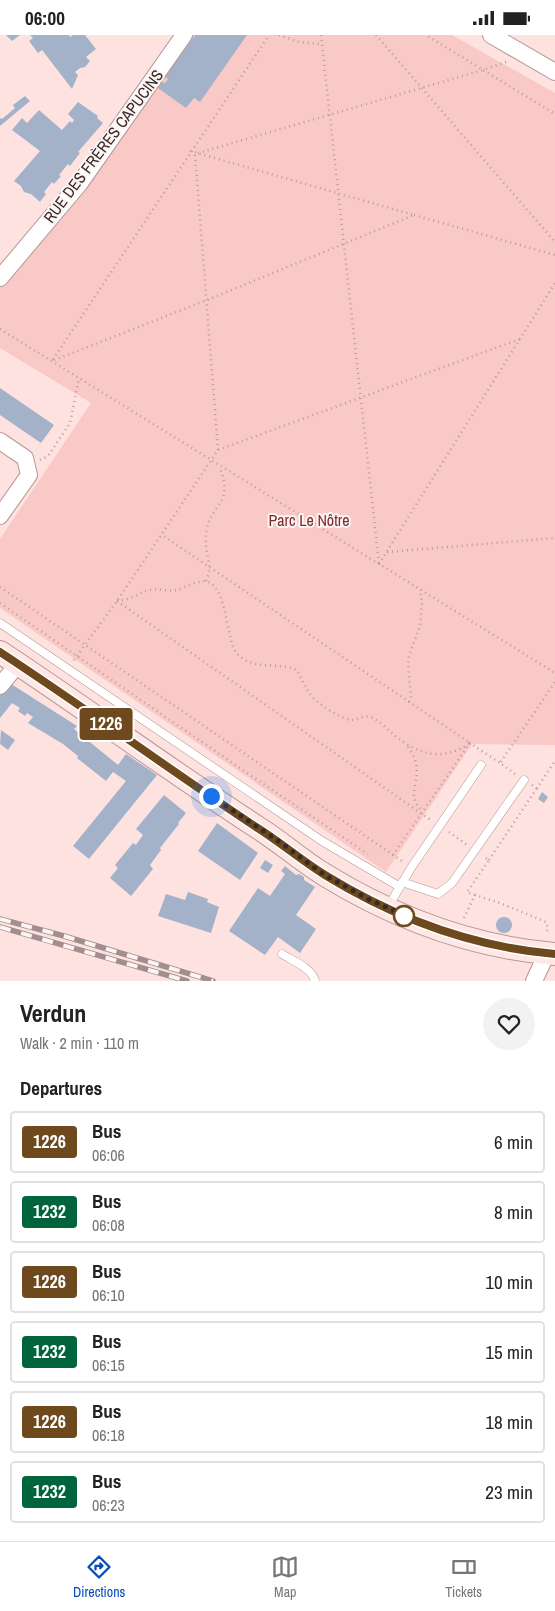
<!DOCTYPE html>
<meta charset="utf-8">
<style>
:root{--surface:#fff;--page:#f2f2f2;--text:#222;--muted:#767676;--line:#e0e0e0;--accent:#064db7}
body{margin:0;font-family:"Archivo Narrow",sans-serif;background:var(--page);color:var(--text);height:100vh;display:flex;flex-direction:column;font-size:19px;white-space:nowrap}
*{box-sizing:border-box;margin:0}
p{font-size:16px;color:var(--muted)}
.icon{flex:none;width:28px;height:28px;fill:none;stroke:currentColor;stroke-width:2;stroke-linecap:round;stroke-linejoin:round}
.map{position:relative;height:946px;overflow:hidden}
.side{display:flex;flex-direction:column;background:var(--surface);flex:1}
.side>*{flex:none}
.badge{padding:0 10px;border-radius:4px;font-size:18px;line-height:32px}
.you{position:absolute;width:25px;height:25px;margin:-12px;border:4px solid #fff;border-radius:50%;background:#1a73e8;box-shadow:0 0 0 8px #1a73e833}
.map>.badge{position:absolute;translate:-50% -50%;box-shadow:0 0 0 2px #fff}
h2{padding:0 20px;font-size:19px;line-height:45px}
.round{display:grid;place-items:center;flex:none;width:52px;height:52px;border-radius:26px;background:var(--page)}
.summary{display:flex;align-items:center;justify-content:space-between;height:85px;padding:0 20px}
h1{font-size:24px;font-weight:800;line-height:38px}
ul{padding:0;list-style:none}
li{display:flex;align-items:center;gap:15px;height:62px;margin:0 10px 8px;padding:0 10px;border:2px solid var(--line);border-radius:5px}
li div{flex:1}
li b{display:block;font-size:19px}
li em{font-style:normal}
li .badge{min-width:55px;font-weight:700;text-align:center}
.status{display:flex;justify-content:space-between;align-items:center;height:35px;padding:0 25px;background:var(--surface);direction:ltr}
.status svg{height:14px;fill:currentColor}
.dock{display:flex;justify-content:space-around;align-items:center;height:70px;border-top:1px solid var(--line);background:var(--surface);font-size:14px;color:var(--muted)}
.dock a{display:grid;justify-items:center;gap:2px}
.dock .current{color:var(--accent)}
.map>svg:first-child{display:block}
</style>
<div class="status"><b>06:00</b><svg viewBox="0 0 49 12"><path d="M0 12V9h3v3zM5 12V6h3v6zM10 12V3h3v9zM15 12V0h3v12zM26 1h20v11H26zM47 4h2v5h-2z"/></svg></div>
<div class="map">
<svg width="555" height="946" viewBox="0 0 555 946">
<rect width="100%" height="100%" fill="#fde2e0"/>
<!-- green -->
<path fill="#f8c9c6" d="M193 0H452L555 58V710L472 709 386 837 0 573V504L91 368 0 313V252L85 149Z"/>
<!-- building -->
<path fill="#a4b2c9" d="M6 0H20L12 6Z
M30 0H69L70 2 73 0H85L96 14 86 22 90 26 85 32 80 33 75 37 78 40 72 54 42 15 38 18 29 6 33 3Z
M195 0H247L200 67 194 63 186 73 158 53 162 47 165 48 168 44 165 42Z
M25 61 30 66 0 91V83L2 84 15 73 13 70Z
M78 67 98 81 97 83 103 88 78 117 80 118 70 131 68 129 59 140 61 141 54 149 52 147 44 157 46 159 40 167 31 159 24 157 21 151 14 146 40 116 12 95 22 83 27 88 39 75 62 95 70 86 72 88 74 85 68 79Z
M0 353 54 390 41 408 0 380Z
M8 647 77 691 74 694 118 730 126 719 157 740 89 824 73 811 126 746 113 737 106 746 77 723 78 721 63 709 28 688 33 682 27 678 25 681 18 676 20 673 12 668 0 683V658Z
M1 695 15 705 8 715 0 709Z
M542 757 548 762 544 768 538 764Z
M164 760 186 778 178 788 179 789 160 813 161 815 150 830 153 834 131 861 110 843 118 833 115 830 133 808 136 810 143 800 136 794Z
M217 788 258 818 240 845 198 816Z
M265 825 273 830 268 838 260 833Z
M285 831 296 840 299 839 304 842V845L315 852 296 880 316 894 300 918 278 902 265 920 229 896 258 853 270 861 285 839 281 836Z
M188 857 208 864 207 867 219 872 211 898 158 881 166 859 185 865Z
M496 890a8 8 0 1 1 16 0a8 8 0 1 1-16 0Z"/>
<g fill="none" stroke-linecap="round" stroke-linejoin="round">
<!-- service casing -->
<g stroke="#b69795" stroke-width="9">
<path id="service" d="M0 588 322 806 400 852
M402 847 438 859 452 848 524 745
M388 872 411 833 481 730
M282 919C293 926 312 933 315 946"/>
</g>
<!-- minor casing -->
<g stroke="#b69795" stroke-width="18">
<path id="minor" d="M491 0 555 37
M0 243 80 148 184 0
M0 406 25 423 29 440 0 481
M0 651 18 629
M534 946 547 918"/>
</g>
<!-- secondary casing -->
<g stroke="#b69795" stroke-width="24">
<path id="secondary" d="M0 617C88 675 172 737 260 794 282 808 302 826 325 840 395 883 473 912 555 919"/>
</g>
<!-- path -->
<path stroke="#b49e9d" stroke-width="2.5" stroke-dasharray="1 4" stroke-linecap="butt" d="M279 0 299 7 322 9
M321 0 379 529
M376 0 555 207
M506 27 483 35 555 79
M190 116 414 180 207 265 52 326 269 0
M414 180 555 220
M0 294 555 638
M218 415 195 119 483 35 426 0
M40 425 48 421 70 388 79 343
M387 517 555 503
M379 529 555 248
M206 546C214 531 204 517 206 501 208 468 235 472 220 433
M0 552 402 826
M117 566C123 565 130 564 135 561 140 559 144 556 149 555 158 553 167 557 176 555 186 553 203 541 212 549 224 560 225 582 229 596 231 606 233 617 242 623 260 635 278 627 297 635 301 643 305 651 310 659 315 667 341 684 351 685 357 685 363 680 370 682 379 685 387 694 394 700 418 720 443 727 470 708L162 500
M117 566 432 786
M0 568 250 740 368 819
M74 625 117 566 218 415 520 304
M409 667 411 662 408 629 409 621 420 591 422 568 420 555
M408 712C413 719 417 727 417 735 417 752 407 763 423 776
M515 739 500 728 555 647
M532 750 537 753 555 726
M449 797 467 810
M393 820 470 708 500 728
M489 825 537 753
M475 860 467 857 489 825 484 822
M464 883 475 860 500 868 546 887 548 893 546 899"/>
<!-- service -->
<use href="#service" stroke="#fff" stroke-width="8"/>
<!-- minor -->
<use href="#minor" stroke="#fff" stroke-width="16"/>
<!-- secondary -->
<use href="#secondary" stroke="#fee8e6" stroke-width="22"/>
<!-- rail casing -->
<g stroke="#a28e8c" stroke-width="5.5">
<path id="rail" d="M0 884 64 901 213 946
M0 892 187 946"/>
</g>
<!-- rail -->
<use href="#rail" stroke="#fcf5f4" stroke-width="4" stroke-dasharray="11" stroke-linecap="butt"/>
</g>
<g fill="none" stroke-linecap="round" stroke-linejoin="round">
<!-- line casing -->
<g stroke="#fff" stroke-width="11">
<path id="line" d="M0 617C87 674 170 735 256 792 280 807 301 825 325 840 395 883 473 912 555 919"/>
</g>
<!-- line -->
<use href="#line" stroke="#6e491e" stroke-width="8"/>
<!-- walk -->
<path stroke="#362929" stroke-width="5" stroke-dasharray="0 9" d="M211 761 277 805 323 839 368 864 410 883 404 881"/>
</g>
<!-- markers -->
<circle fill="#fff" stroke="#6e491e" stroke-width="2.5" cx="404" cy="881" r="10"/>
<g text-anchor="middle" stroke-width="4" stroke-linejoin="round" paint-order="stroke">
<!-- street labels -->
<g font-size="16" fill="#362929" stroke="#fcf5f4">
<text transform="translate(103 111) rotate(-53)" y="6">RUE DES FRÈRES CAPUCINS</text>
</g>
<!-- park labels -->
<g font-size="16" fill="#7f282b" stroke="#fcf5f4">
<text x="309" y="491">Parc Le Nôtre</text>
</g>
</g>
</svg>
<div class="you" style="left:211px;top:761px"></div>
<b class="badge" style="left:106px;top:689px;background:#6e491e;color:#fff">1226</b>
</div>
<section class="side">
<div class="summary"><div><h1>Verdun</h1><p>Walk · 2 min · 110 m</p></div><a class="round"><svg class="icon" aria-label="heart" viewBox="0 0 24 24"><path d="M12 20l-8-8c-3-5 5-10 8-4 3-6 11-1 8 4z"/></svg></a></div>
<h2>Departures</h2>
<ul>
<li><span class="badge" style="background:#6e491e;color:#fff">1226</span><div><b>Bus</b><p>06:06</p></div><em>6 min</em></li>
<li><span class="badge" style="background:#00643c;color:#fff">1232</span><div><b>Bus</b><p>06:08</p></div><em>8 min</em></li>
<li><span class="badge" style="background:#6e491e;color:#fff">1226</span><div><b>Bus</b><p>06:10</p></div><em>10 min</em></li>
<li><span class="badge" style="background:#00643c;color:#fff">1232</span><div><b>Bus</b><p>06:15</p></div><em>15 min</em></li>
<li><span class="badge" style="background:#6e491e;color:#fff">1226</span><div><b>Bus</b><p>06:18</p></div><em>18 min</em></li>
<li><span class="badge" style="background:#00643c;color:#fff">1232</span><div><b>Bus</b><p>06:23</p></div><em>23 min</em></li>
</ul>
</section>
<nav class="dock">
<a class="current"><svg class="icon" aria-label="directions" viewBox="0 0 24 24"><path d="M12 3l9 9-9 9-9-9zM9 14v-3h6M13 9l2 2-2 2"/></svg>Directions</a>
<a><svg class="icon" aria-label="map" viewBox="0 0 24 24"><path d="M3 6l6-2 6 2 6-2v14l-6 2-6-2-6 2zM9 4v14M15 6v14"/></svg>Map</a>
<a><svg class="icon" aria-label="tickets" viewBox="0 0 24 24"><path d="M3 7h18v10H3zM15 7v10"/></svg>Tickets</a>
</nav>
